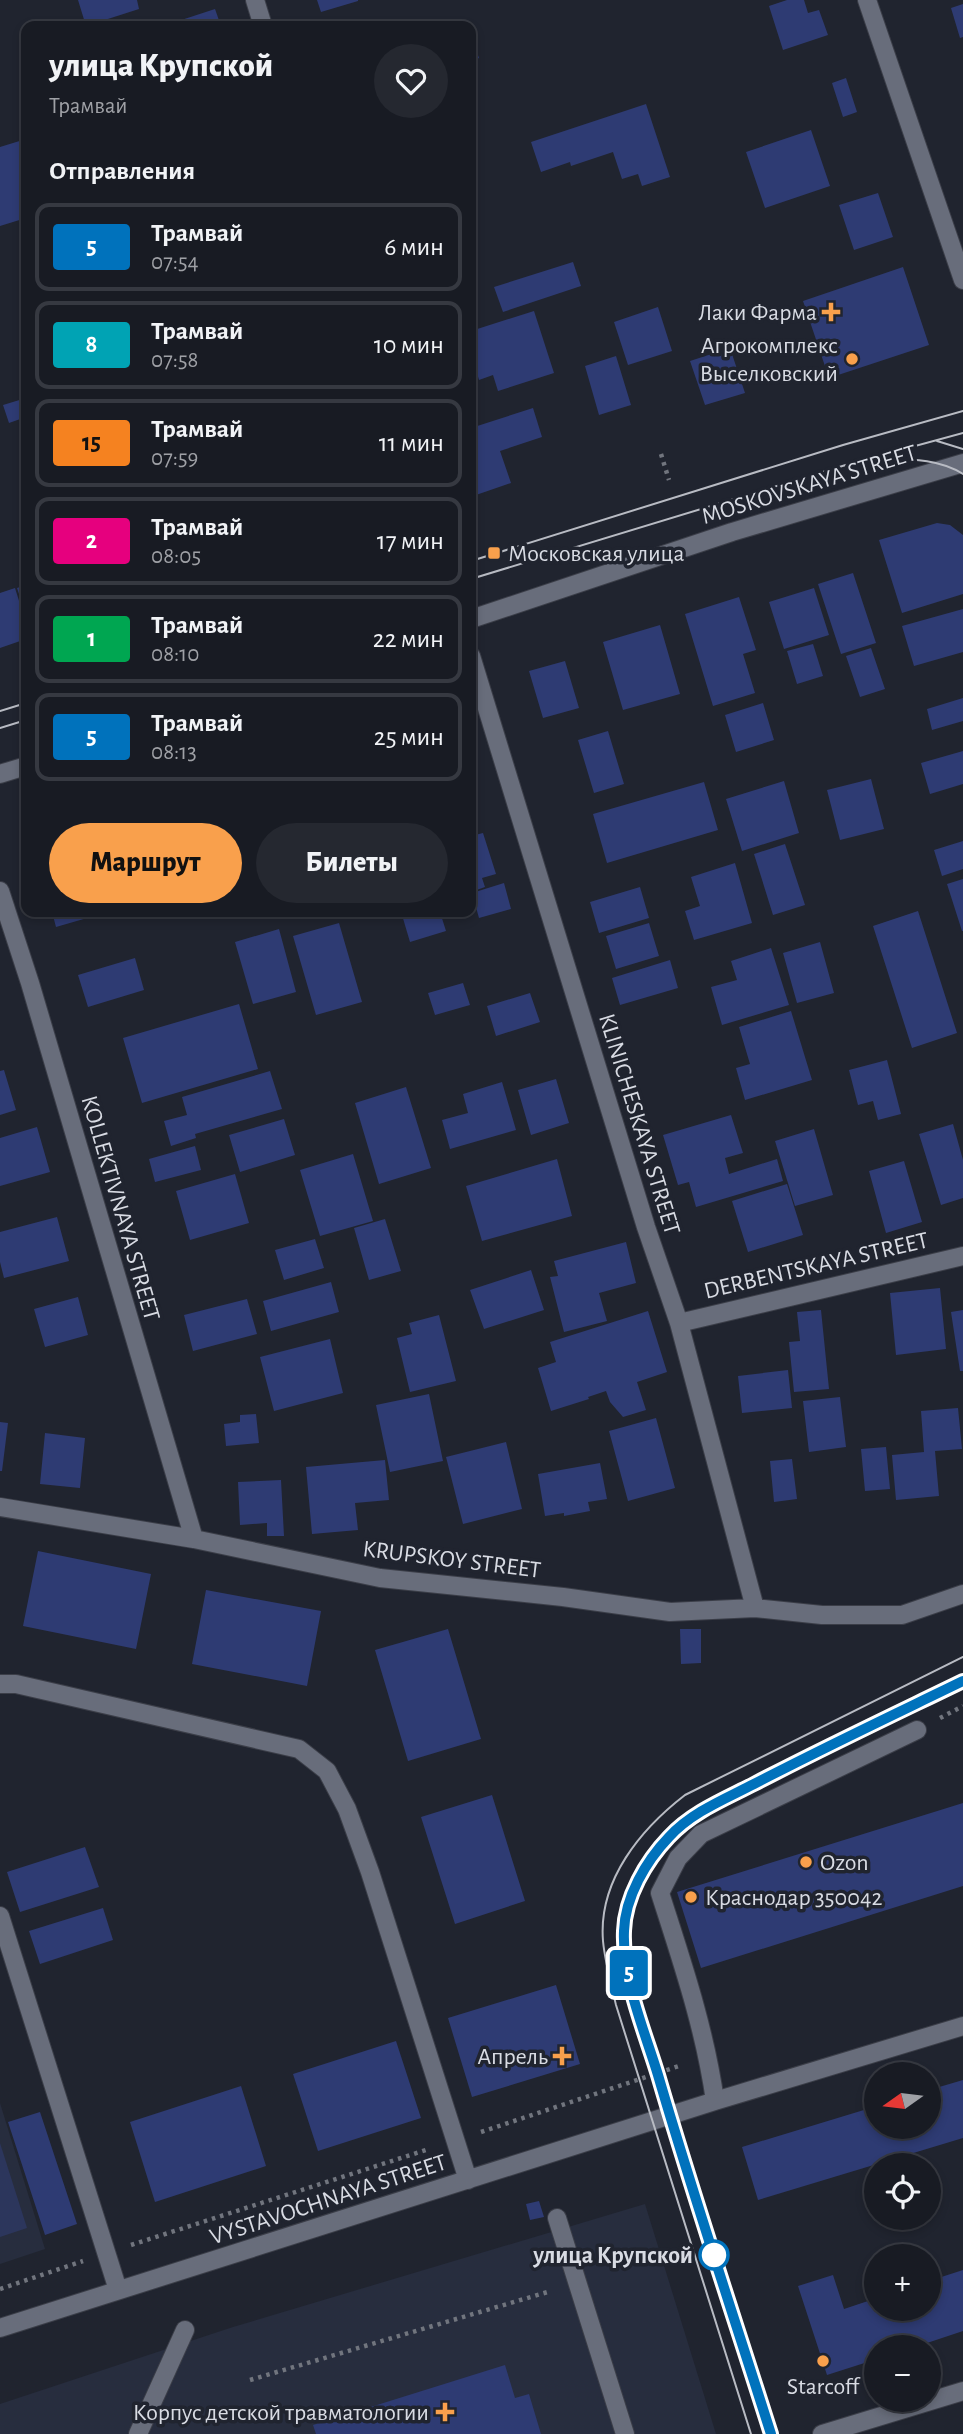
<!DOCTYPE html>
<html lang="ru">
<meta charset="utf-8">
<style>
:root{--surface:#181b23;--page:#252830;--text:#f1f3f6;--muted:#9fa1a6;--line:#363941;--accent:#f9a04c}
body{margin:0;font-family:"Alegreya Sans",sans-serif;background:var(--page);color:var(--text);height:100vh;display:flex;flex-direction:column;font-size:26px;white-space:nowrap}
*{box-sizing:border-box;margin:0}
p{font-size:23px;color:var(--muted)}
.icon{flex:none;width:38px;height:38px;fill:none;stroke:currentColor;stroke-width:2;stroke-linecap:round;stroke-linejoin:round}
.map{position:relative;flex:1;overflow:hidden}
.side{position:absolute;left:21px;top:21px;width:455px;height:896px;display:flex;flex-direction:column;background:var(--surface);border-radius:14px;box-shadow:0 4px 10px #0003,0 0 0 2px var(--line)}
.side>*{flex:none}
.badge{padding:0 14px;border-radius:5px;font-size:24px;line-height:46px}
.needle{width:46px;rotate:256deg}
.controls{position:absolute;left:864px;top:2062px;display:grid;gap:14px}
.controls a{display:grid;place-items:center;width:77px;height:77px;border-radius:50%;background:var(--surface);box-shadow:0 4px 10px #0003,0 0 0 2px var(--line);font-size:35px}
.map>.badge{position:absolute;translate:-50% -50%;box-shadow:0 0 0 4px #fff}
h2{padding:0 28px;font-size:26px;line-height:63px}
.round{display:grid;place-items:center;flex:none;width:74px;height:74px;border-radius:37px;background:var(--page)}
.overview{display:flex;align-items:center;justify-content:space-between;height:119px;padding:0 28px}
h1{font-size:33px;font-weight:800;line-height:52px}
.cta{display:flex;gap:14px;margin-top:auto;padding:14px 28px}
.cta a{flex:1;height:80px;border-radius:42px;background:var(--accent);color:#111;font-size:28px;font-weight:800;line-height:80px;text-align:center}
.cta a+a{background:var(--page);color:var(--text)}
ul{padding:0;list-style:none}
li{display:flex;align-items:center;gap:21px;height:88px;margin:0 14px 10px;padding:0 14px;border:4px solid var(--line);border-radius:14px}
li div{flex:1}
li b{display:block;font-size:26px}
li em{font-style:normal}
li .badge{min-width:77px;font-weight:700;text-align:center}
.map>svg:first-child{display:block}
</style>
<div class="map">
<svg width="963" height="2434" viewBox="0 0 963 2434">
<rect width="100%" height="100%" fill="#20242f"/>
<!-- built -->
<path fill="#272d3e" d="M0 2103 45 2249 0 2264Z
M645 2204 716 2434H0V2404L233 2327Z"/>
<!-- green -->
<path fill="#2c365c" d="M0 2143 27 2228 0 2237Z"/>
<!-- building -->
<path fill="#2e3b73" d="M78 0H137L139 9 86 26Z
M317 0H358V1L321 12Z
M787 0H804L808 13 819 10 828 35 783 50 769 6Z
M963 4V37L960 38 951 8Z
M215 9 221 26H163Z
M471 35 479 58 471 61Z
M846 78 857 112 843 117 832 83Z
M646 104 670 177 642 186 638 174 622 179 613 152 571 166 570 162 541 172 531 142Z
M811 130 830 186 765 208 746 152Z
M26 139V218L0 226V147Z
M878 193 893 237 854 250 839 205Z
M573 262 581 286 503 312 494 287Z
M903 267 929 345 829 378 803 301Z
M471 273 478 292 471 295Z
M658 307 672 351 628 365 614 322Z
M534 311 554 373 498 391 493 375 479 380 471 352V331Z
M730 348 745 393 705 405 690 361Z
M616 356 631 405 599 415 585 366Z
M26 398V417L9 423 3 405Z
M533 408 542 437 500 451 511 483 476 495 471 478V428Z
M937 523 950 525 963 535V594L902 613 879 540Z
M853 573 876 643 841 654 818 584Z
M26 585V615L17 588Z
M15 588 26 623V639L0 648V593Z
M814 588 829 635 784 649 769 602Z
M739 597 756 650 743 654 755 693 713 706 685 614Z
M963 609V652L914 666 902 626Z
M660 625 680 694 623 710 603 642Z
M813 644 823 676 797 684 787 651Z
M871 648 885 689 860 697 846 656Z
M565 661 579 708 543 718 529 671Z
M963 698V721L932 730 927 709Z
M763 703 774 740 736 752 725 715Z
M608 731 624 784 594 793 578 740Z
M963 751V784L930 794 921 763Z
M871 779 884 829 840 840 827 790Z
M784 781 799 833 742 851 726 799Z
M704 782 718 830 607 863 593 814Z
M483 833 496 874 482 878 485 887 471 892V836Z
M963 841V869L942 876 934 850Z
M785 844 805 905 773 915 754 854Z
M735 863 752 923 694 940 685 911 700 906 691 877Z
M963 879V931H962L947 884Z
M504 883 511 909 479 918 472 893Z
M640 887 649 918 599 933 590 902Z
M918 911 957 1033 912 1048 873 926Z
M52 912H100L101 914 56 927Z
M413 912H440L446 931 410 942 402 915Z
M339 923 362 1002 316 1015 293 936Z
M649 923 659 956 616 969 606 936Z
M279 929 296 992 253 1004 235 942Z
M820 942 834 993 797 1003 783 953Z
M771 948 789 1005 722 1025 711 987 737 980 731 961Z
M135 958 144 990 88 1007 78 975Z
M670 960 678 988 620 1005 612 978Z
M463 983 470 1005 435 1015 428 993Z
M530 993 540 1022 496 1036 487 1006Z
M239 1004 258 1069 142 1103 123 1038Z
M791 1011 812 1080 745 1100 736 1068 750 1064 739 1027Z
M887 1060 901 1114 878 1120 873 1101 858 1105 849 1070Z
M4 1070 16 1110 0 1115V1071Z
M270 1071 282 1109 195 1134 196 1138 171 1146 164 1121 187 1115 182 1097Z
M556 1079 569 1123 531 1135 518 1090Z
M502 1082 516 1130 450 1149 442 1120 468 1113 463 1094Z
M406 1087 431 1168 379 1184 355 1103Z
M731 1115 743 1153 725 1158 729 1174 777 1159 783 1181 696 1207 689 1182 678 1185 663 1135Z
M284 1119 295 1155 240 1172 229 1135Z
M953 1124 963 1160V1198L941 1205 919 1134Z
M37 1127 50 1172 0 1186V1138Z
M814 1129 833 1195 795 1206 775 1141Z
M195 1146 201 1170 155 1182 149 1159Z
M353 1154 373 1221 320 1236 300 1170Z
M557 1159 572 1216 482 1241 466 1186Z
M904 1161 922 1222 886 1233 869 1171Z
M235 1174 249 1223 190 1240 176 1191Z
M787 1184 803 1235 748 1252 732 1201Z
M57 1217 69 1261 4 1278 0 1262V1232Z
M385 1219 401 1271 369 1280 354 1228Z
M315 1239 324 1268 284 1280 275 1250Z
M626 1242 636 1283 599 1293 607 1321 564 1332 550 1277 558 1276 554 1261Z
M531 1270 544 1310 484 1329 470 1290Z
M331 1282 339 1312 271 1331 263 1301Z
M940 1288 946 1349 896 1355 890 1293Z
M78 1297 88 1335 45 1347 34 1309Z
M247 1299 257 1334 193 1351 184 1315Z
M821 1310 829 1389 794 1392 789 1342 800 1341 797 1312Z
M963 1310V1371H960L951 1312Z
M648 1311 667 1372 637 1382 646 1410 623 1417 610 1402 606 1391 588 1397 589 1399 551 1411 538 1368 556 1362 550 1342Z
M439 1315 456 1381 410 1392 397 1338 412 1334 409 1323Z
M330 1339 343 1393 274 1411 260 1357Z
M788 1370 792 1408 742 1413 738 1376Z
M429 1394 443 1461 390 1472 376 1405Z
M840 1397 846 1447 809 1452 803 1401Z
M958 1408 962 1449 935 1451 939 1496 896 1500 892 1455 924 1452 921 1411Z
M256 1414 259 1443 226 1446 224 1424 240 1422V1415Z
M656 1418 675 1488 628 1501 609 1431Z
M0 1422 8 1423 2 1471H0Z
M45 1433 85 1438 80 1488 40 1484Z
M506 1442 522 1509 463 1524 446 1457Z
M886 1447 890 1489 865 1491 861 1449Z
M792 1459 797 1499 774 1502 770 1461Z
M385 1460 389 1500 355 1503 358 1530 312 1534 306 1467Z
M600 1463 607 1499 588 1502 590 1511 564 1516V1513L545 1516 538 1474Z
M281 1480 284 1536H267V1523L240 1525 238 1482Z
M38 1551 151 1574 136 1649 23 1626Z
M206 1590 321 1611 307 1686 192 1664Z
M448 1629 481 1739 408 1761 375 1650Z
M680 1629H701V1663L681 1664Z
M492 1795 525 1901 455 1924 421 1817Z
M963 1803V1886L701 1968 677 1892Z
M85 1847 99 1887 20 1912 7 1872Z
M103 1908 113 1940 40 1964 29 1931Z
M556 1985 580 2064 472 2097 448 2018Z
M396 2041 421 2118 318 2151 293 2074Z
M963 2080V2138L758 2200 742 2147 877 2106V2126H929V2090Z
M241 2086 266 2166 155 2202 130 2122Z
M40 2112 77 2224 45 2235 8 2122Z
M539 2201 544 2217 530 2220 526 2204Z
M963 2270V2331L915 2347H877V2359L827 2375 798 2286 833 2275 844 2309 877 2298V2308H929V2281Z
M505 2365 515 2398 529 2394 541 2434H316L313 2425Z"/>
<g fill="none" stroke-linecap="round" stroke-linejoin="round">
<!-- minor casing -->
<g stroke="#3b3e48" stroke-width="20">
<path id="minor" d="M255 0 263 26
M867 0 963 280
M471 619 732 532 963 463
M471 656 646 1227 679 1323 755 1608
M0 774 26 766
M0 891 30 983 194 1539
M679 1323 963 1256
M0 1507 194 1539 380 1578 563 1597 670 1612 755 1608 822 1615H902L963 1594
M0 1684H16L299 1749 327 1771 347 1809 370 1872 468 2180
M0 1916 118 2290
M715 2101 963 2026
M557 2218 625 2434
M0 2328 715 2101C705 2029 682 1962 660 1893L678 1858 701 1834 917 1730
M138 2434 185 2330
M822 2434 963 2391"/>
</g>
<!-- path -->
<path stroke="#71757e" stroke-width="4.5" stroke-dasharray="3.5 5" stroke-linecap="butt" d="M661 454 669 480
M940 1718 963 1706
M481 2132 682 2065
M131 2245 429 2149
M0 2289 83 2261
M250 2380 551 2291"/>
<!-- minor -->
<use href="#minor" stroke="#686d7b" stroke-width="18"/>
<!-- tram -->
<path stroke="#b8bbc3" stroke-width="2" d="M937 441 963 449
M888 459C914 459 941 460 963 474
M471 561 843 445 963 411
M471 579 849 464 963 433
M0 711 26 703
M0 728 26 720
M751 2434 616 2005C611 1984 605 1962 603 1941 598 1880 641 1829 685 1795L963 1657
M771 2434C733 2314 693 2195 658 2075 644 2029 622 1979 624 1931 625 1897 646 1861 669 1837 692 1812 725 1799 754 1784 822 1747 893 1715 963 1681"/>
</g>
<g fill="none" stroke-linecap="round" stroke-linejoin="round">
<!-- line casing -->
<g stroke="#fff" stroke-width="16">
<path id="line" d="M771 2434C733 2314 693 2195 658 2075 644 2029 622 1979 624 1931 625 1897 646 1861 669 1837 692 1812 725 1799 754 1784 823 1748 893 1715 963 1681"/>
</g>
<!-- line -->
<use href="#line" stroke="#0072bc" stroke-width="10"/>
</g>
<!-- markers -->
<g fill="#f9a04c" stroke="#20242f" stroke-width="2.5">
<path d="M827.5 301.5h7v7h7v7h-7v7h-7v-7h-7v-7h7z"/>
<circle cx="852" cy="359" r="7"/>
<rect x="487" y="546" width="14" height="14" rx="3.5"/>
<circle cx="806" cy="1862" r="7"/>
<circle cx="691" cy="1897" r="7"/>
<path d="M558.5 2045.5h7v7h7v7h-7v7h-7v-7h-7v-7h7z"/>
<circle cx="823" cy="2361" r="7"/>
<path d="M441.5 2401.5h7v7h7v7h-7v7h-7v-7h-7v-7h7z"/>
</g>
<circle fill="#fff" stroke="#0072bc" stroke-width="3.5" cx="714" cy="2255" r="14"/>
<g text-anchor="middle" stroke-width="7" stroke-linejoin="round" paint-order="stroke">
<!-- poi labels -->
<g font-size="24" fill="#d8dbe3" stroke="#20242f" text-anchor="end">
<text x="817" y="320">Лаки Фарма</text>
<text x="838" y="353">Агрокомплекс<tspan x="838" dy="28">Выселковский</tspan></text>
<text x="508" y="561" text-anchor="start">Московская улица</text>
<text x="820" y="1870" text-anchor="start">Ozon</text>
<text x="705" y="1905" text-anchor="start">Краснодар 350042</text>
<text x="548" y="2064">Апрель</text>
<text x="823" y="2394" text-anchor="middle">Starcoff</text>
<text x="429" y="2420">Корпус детской травматологии</text>
</g>
<!-- street labels -->
<g font-size="24" fill="#d8dbe3" stroke="#20242f">
<text transform="translate(809 484) rotate(-17)" y="8">MOSKOVSKAYA STREET</text>
<text transform="translate(640 1124) rotate(73)" y="8">KLINICHESKAYA STREET</text>
<text transform="translate(121 1208) rotate(74)" y="8">KOLLEKTIVNAYA STREET</text>
<text transform="translate(816 1265) rotate(-13)" y="8">DERBENTSKAYA STREET</text>
<text transform="translate(452 1559) rotate(7)" y="8">KRUPSKOY STREET</text>
<text transform="translate(328 2199) rotate(-18)" y="8">VYSTAVOCHNAYA STREET</text>
</g>
<!-- stop labels -->
<g font-size="24" font-weight="bold" fill="#d8dbe3" stroke="#20242f" text-anchor="end">
<text x="693" y="2263">улица Крупской</text>
</g>
</g>
</svg>
<div class="controls">
<a><svg class="needle" viewBox="-14 -14 28 28"><path d="M0-13l5 13h-10z" fill="#e53935"/><path d="M0 13l5-13h-10z" fill="#9fa1a6"/></svg></a>
<a><svg class="icon" aria-label="locate" viewBox="0 0 24 24"><circle cx="12" cy="12" r="6"/><path d="M12 2v4M12 18v4M2 12h4M18 12h4"/></svg></a>
<a>+</a>
<a>−</a>
</div>
<b class="badge" style="left:629px;top:1973px;background:#0072bc;color:#fff">5</b>
<section class="side">
<div class="overview"><div><h1>улица Крупской</h1><p>Трамвай</p></div><a class="round"><svg class="icon" aria-label="heart" viewBox="0 0 24 24"><path d="M12 20l-8-8c-3-5 5-10 8-4 3-6 11-1 8 4z"/></svg></a></div>
<h2>Отправления</h2>
<ul>
<li><span class="badge" style="background:#0072bc;color:#fff">5</span><div><b>Трамвай</b><p>07:54</p></div><em>6 мин</em></li>
<li><span class="badge" style="background:#00a3b4;color:#fff">8</span><div><b>Трамвай</b><p>07:58</p></div><em>10 мин</em></li>
<li><span class="badge" style="background:#f58220;color:#111">15</span><div><b>Трамвай</b><p>07:59</p></div><em>11 мин</em></li>
<li><span class="badge" style="background:#e6007e;color:#fff">2</span><div><b>Трамвай</b><p>08:05</p></div><em>17 мин</em></li>
<li><span class="badge" style="background:#00a651;color:#fff">1</span><div><b>Трамвай</b><p>08:10</p></div><em>22 мин</em></li>
<li><span class="badge" style="background:#0072bc;color:#fff">5</span><div><b>Трамвай</b><p>08:13</p></div><em>25 мин</em></li>
</ul>
<div class="cta"><a>Маршрут</a><a>Билеты</a></div>
</section>
</div>
